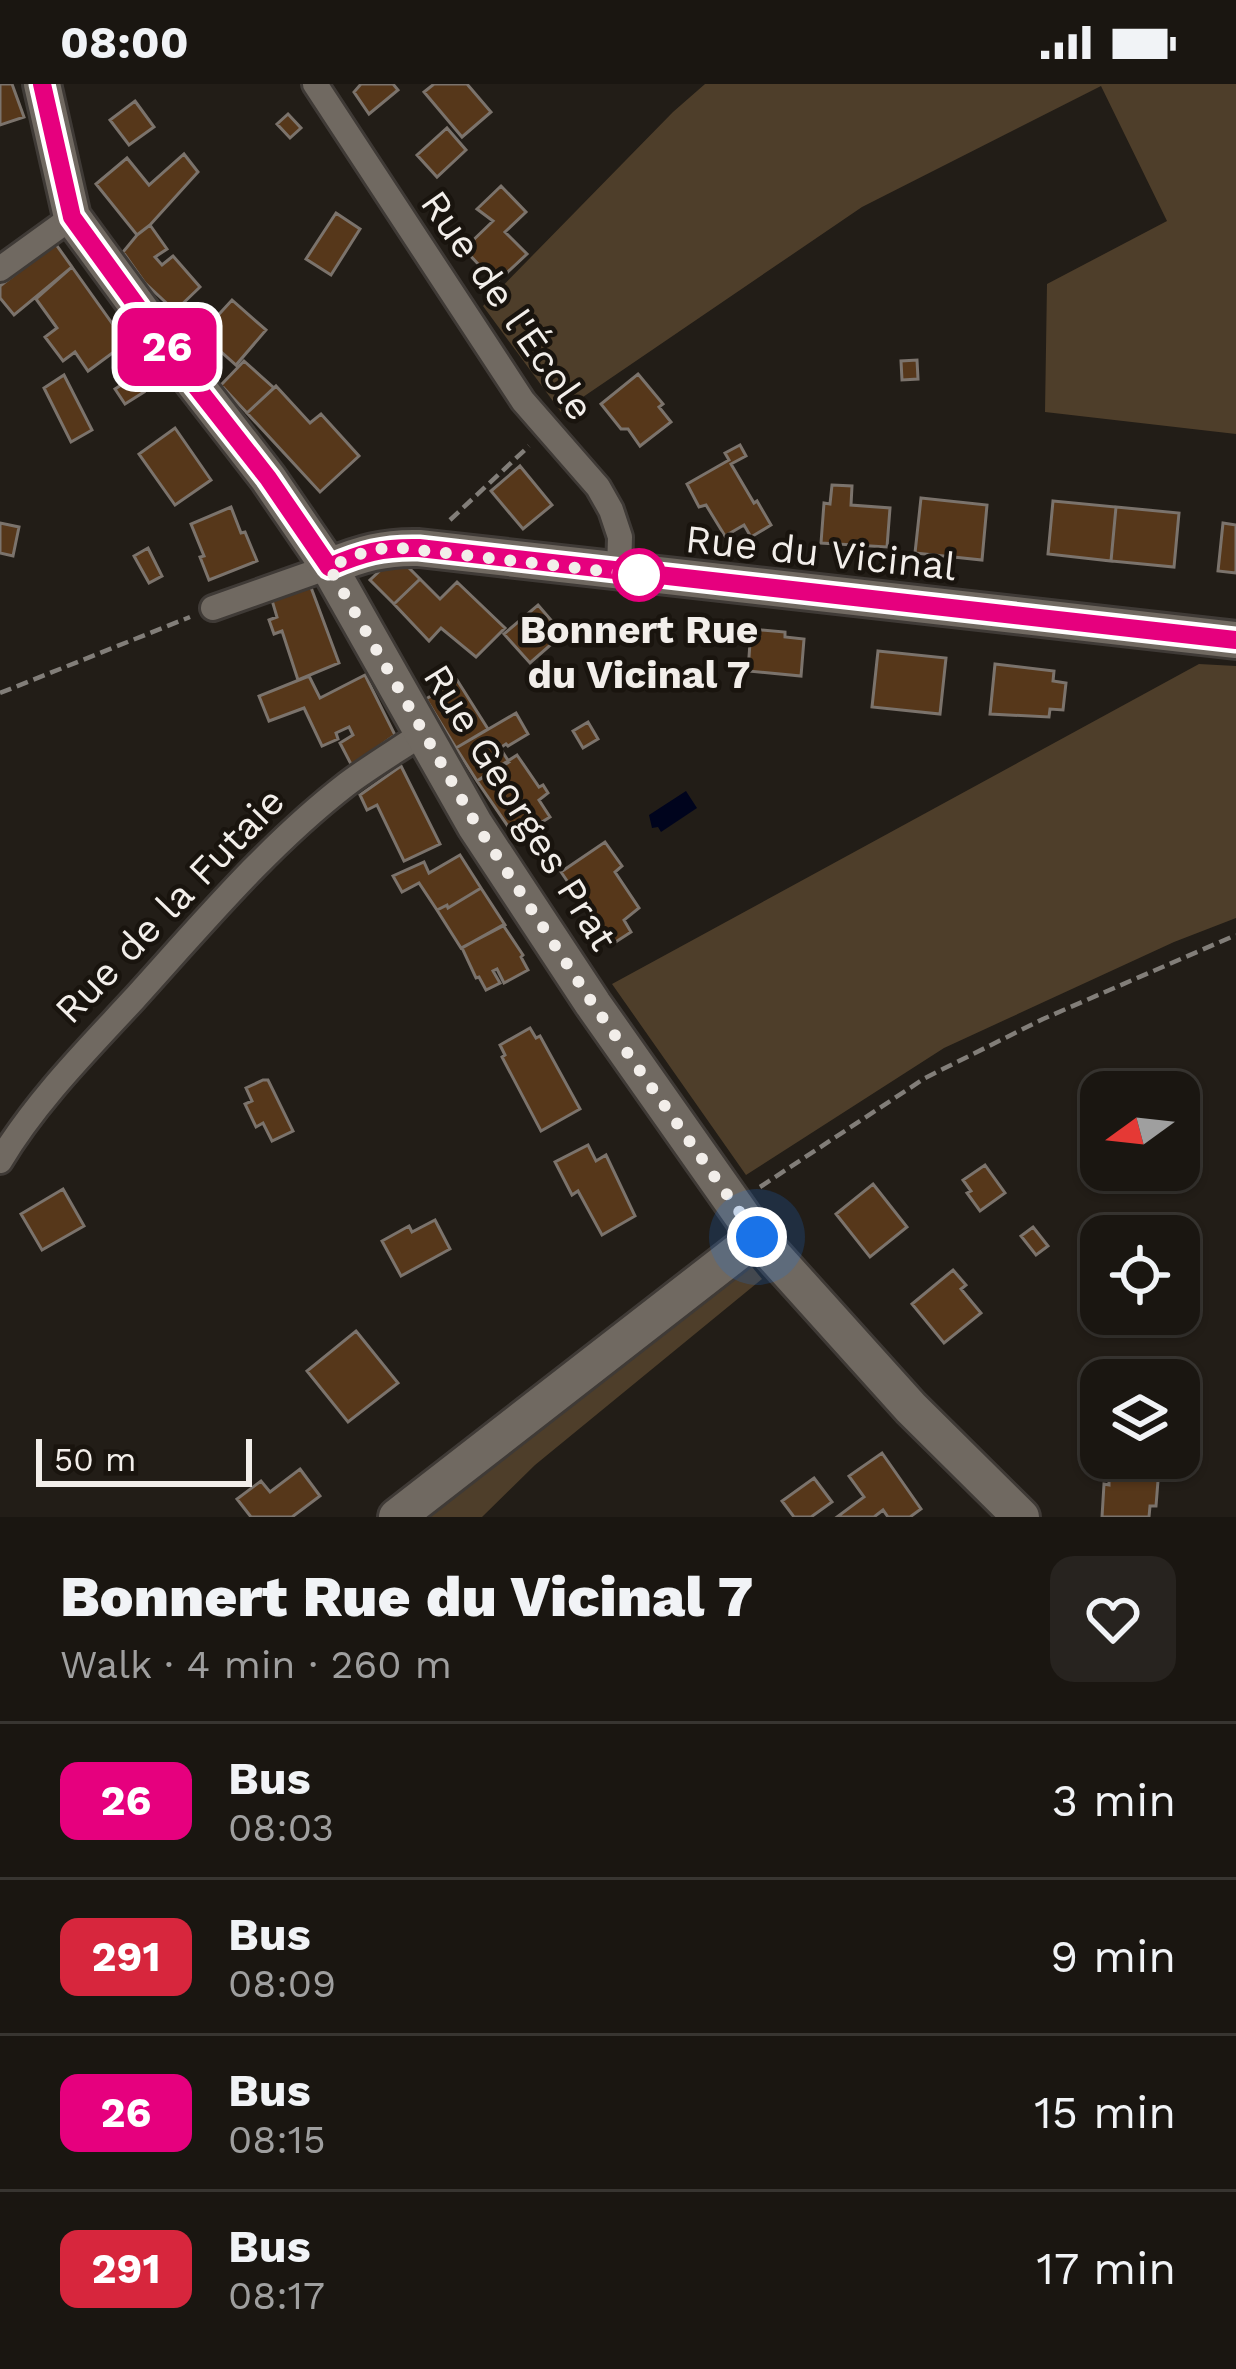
<!DOCTYPE html>
<meta charset="utf-8">
<style>
:root{--surface:#1a1611;--page:#27231f;--text:#f1f3f6;--muted:#9f9f9f;--line:#383531}
body{margin:0;font-family:"Work Sans",sans-serif;background:var(--page);color:var(--text);height:100vh;display:flex;flex-direction:column;font-size:45px;white-space:nowrap}
*{box-sizing:border-box;margin:0}
p{font-size:39px;color:var(--muted)}
.icon{flex:none;width:66px;height:66px;fill:none;stroke:currentColor;stroke-width:2;stroke-linecap:round;stroke-linejoin:round}
.map{position:relative;height:1433px;overflow:hidden}
.sheet{display:flex;flex-direction:column;background:var(--surface);flex:1}
.sheet>*{flex:none}
.badge{padding:0 24px;border-radius:18px;font-size:42px;line-height:78px}
.needle{width:78px;rotate:255deg}
.fabs{position:absolute;left:1080px;top:987px;display:grid;gap:24px}
.fabs a{display:grid;place-items:center;width:120px;height:120px;border-radius:24px;background:var(--surface);box-shadow:0 3px 9px #0004,0 0 0 3px var(--line);font-size:60px}
.scale{position:absolute;left:36px;bottom:30px;width:216px;box-sizing:border-box;padding-left:12px;border:6px solid #f2eeea;border-top:0;font-size:33px;line-height:42px;white-space:nowrap;color:#f2eeea;-webkit-text-stroke:9px #19140e;paint-order:stroke}
.you{position:absolute;width:60px;height:60px;margin:-30px;border:9px solid #fff;border-radius:50%;background:#1a73e8;box-shadow:0 0 0 18px #1a73e833}
.map>.badge{position:absolute;translate:-50% -50%;box-shadow:0 0 0 6px #fff}
.round{display:grid;place-items:center;flex:none;width:126px;height:126px;border-radius:24px;background:var(--page)}
.head{display:flex;align-items:center;justify-content:space-between;height:204px;padding:0 60px}
h1{font-size:57px;font-weight:800;line-height:90px}
ul{padding:0;list-style:none}
li{display:flex;align-items:center;gap:36px;height:156px;padding:0 60px;border-top:3px solid var(--line)}
li div{flex:1}
li b{display:block;font-size:45px}
li em{font-style:normal}
li .badge{min-width:132px;font-weight:700;text-align:center}
.status{display:flex;justify-content:space-between;align-items:center;height:84px;padding:0 60px;background:var(--surface);direction:ltr}
.status svg{height:33px;fill:currentColor}
.map>svg:first-child{display:block}
</style>
<div class="status"><b>08:00</b><svg viewBox="0 0 49 12"><path d="M0 12V9h3v3zM5 12V6h3v6zM10 12V3h3v9zM15 12V0h3v12zM26 1h20v11H26zM47 4h2v5h-2z"/></svg></div>
<div class="map">
<svg width="1236" height="1433" viewBox="0 0 1236 1433">
<rect width="100%" height="100%" fill="#221d17"/>
<!-- green -->
<path fill="#4e3e2a" d="M705 0H1236V350L1045 328 1047 200 1167 137 1101 2 862 123 561 328 483 222 673 28Z
M1199 580 1236 582V834L1174 858 944 964 746 1091 612 900Z
M738 1166 762 1195 535 1381 482 1433H397Z"/>
<!-- water -->
<path fill="#00041d" d="M686 707 697 724 661 748 658 743 652 744 649 731Z"/>
<!-- building -->
<path fill="#56371a" stroke="#7b736c" stroke-width="3" d="M0 0H12L24 33 0 41Z
M361 0H393L398 6 369 30 354 8Z
M434 0H467L491 28 462 53 424 8Z
M135 17 154 43 129 61 110 36Z
M288 30 301 44 290 54 277 40Z
M447 44 466 66 437 93 417 71Z
M184 70 198 88 150 141 137 151 96 100 127 74 149 101Z
M501 102 526 128 505 148 527 170 496 199 464 165 493 137 477 125Z
M336 129 360 145 331 191 306 175Z
M150 141 167 165 155 173 162 181 173 172 200 203 175 227 145 199 123 168 137 151Z
M55 159 72 183 14 231 0 214V202Z
M72 183 126 259 88 287 75 268 63 277 45 253 57 244 36 215Z
M232 216 266 246 236 281 201 250Z
M917 276 918 295 902 296 901 277Z
M244 277 274 304 247 329 221 301Z
M638 290 663 320 659 323 671 338 640 362 628 345H621L601 320Z
M64 291 92 346 71 358 44 304Z
M134 293 144 308 125 320 115 305Z
M276 302 310 339 321 330 359 372 320 408 247 329Z
M175 344 211 396 175 421 139 370Z
M740 361 746 372 731 380 754 419 757 417 771 441 751 453 744 441 725 452 706 421 699 423 687 400 729 376 725 369Z
M520 382 552 421 523 445 491 407Z
M832 401 852 402 851 421 890 424 887 463 821 459 824 419 830 420Z
M921 414 987 421 982 476 915 469Z
M1053 417 1116 423 1111 477 1048 470Z
M231 423 241 449 245 448 257 477 209 496 200 473 204 472 191 440Z
M1116 423 1179 429 1174 483 1111 477Z
M0 439 19 443 13 472 0 469Z
M1223 439 1236 441V489L1218 487Z
M148 464 162 492 149 499 134 472Z
M403 478 420 495 394 520 370 496 388 479Z
M420 495 440 515 457 498 505 544 476 573 441 544 429 557 394 520Z
M309 498 339 579 298 596 282 547 274 550 269 536 277 533 271 513Z
M538 521 563 550 530 579 504 550Z
M751 545 785 548V553L804 555 801 592 748 587Z
M878 567 946 574 940 630 872 623Z
M995 580 1054 587 1053 597 1066 599 1063 626 1050 625 1049 633 990 630Z
M365 591 395 651 352 682 340 659 353 651 349 643 336 649 338 655 322 662 304 624 269 637 259 612 309 592 320 614Z
M457 596 488 645 456 664 426 615Z
M516 629 528 650 508 662 506 660 500 664 509 678 477 697 456 664Z
M588 638 598 655 583 664 573 647Z
M517 671 539 703 543 701 548 709 539 716 550 733 516 754 477 697Z
M401 682 440 760 404 777 377 721 367 726 360 711Z
M605 758 622 782 615 788 639 824 624 836 631 848 611 861 561 788Z
M460 771 481 804 448 824 447 821 437 826 419 799 402 808 393 792 424 778 429 789Z
M481 804 505 841 461 864 437 826 447 821 448 824Z
M503 841 523 871 521 873 528 886 504 899 497 885 493 887 500 899 486 906 479 893 476 894 462 864Z
M530 944 536 954 540 952 580 1025 541 1047 502 973 505 971 500 961Z
M263 996H268L293 1047 272 1057 263 1039 256 1043 245 1020 252 1017 246 1004Z
M588 1061 596 1077 606 1071 635 1132 602 1151 578 1107 572 1111 555 1078Z
M985 1081 1005 1109 980 1127 967 1109 971 1107 963 1096Z
M873 1100 907 1143 870 1173 836 1130Z
M63 1105 84 1142 42 1166 21 1130Z
M435 1136 450 1165 401 1192 382 1157 409 1142 412 1148Z
M1033 1143 1048 1162 1036 1171 1021 1152Z
M953 1186 966 1201 961 1205 981 1229 944 1259 912 1220Z
M356 1247 398 1299 348 1338 307 1287Z
M882 1369 921 1425 910 1433H888L883 1426 874 1433H837L864 1413 849 1392Z
M1109 1382 1159 1384 1156 1422H1150L1149 1433H1102L1104 1400 1109 1401Z
M300 1385 320 1412 292 1433H251L237 1415 261 1397 270 1408Z
M814 1394 832 1418 811 1433H794L782 1417Z"/>
<g fill="none" stroke-linecap="round" stroke-linejoin="round">
<!-- street casing -->
<g stroke="#3f3a36" stroke-width="30">
<path id="street" d="M315 0 523 317 598 403 611 426 620 453 619 488
M0 185 72 133
M213 524 329 483
M0 1077C36 1017 87 966 134 915 201 841 268 761 347 700 371 682 398 666 423 649"/>
</g>
<!-- secondary casing -->
<g stroke="#3f3a36" stroke-width="42">
<path id="secondary" d="M42 0 72 133 185 287 268 394 329 483 475 741 593 920 757 1153 911 1324 1021 1433
M329 483C360 470 385 463 419 464L1236 556
M397 1433 757 1153"/>
</g>
<!-- path -->
<path stroke="#827e79" stroke-width="4.5" stroke-dasharray="12 6" stroke-linecap="butt" d="M450 436 529 362
M0 609 190 533
M760 1103 925 994 1043 935 1236 851"/>
<!-- street -->
<use href="#street" stroke="#706961" stroke-width="24"/>
<!-- secondary -->
<use href="#secondary" stroke="#706961" stroke-width="36"/>
</g>
<g fill="none" stroke-linecap="round" stroke-linejoin="round">
<!-- line casing -->
<g stroke="#fff" stroke-width="27">
<path id="line" d="M42 0 72 133 184 287 268 394 329 483C362 469 383 463 419 464L1236 556"/>
</g>
<!-- line -->
<use href="#line" stroke="#e6007e" stroke-width="18"/>
<!-- walk -->
<path stroke="#f2eeea" stroke-width="12" stroke-dasharray="0 21.6" d="M639 491 392 463 367 467 329 483 476 740 593 920 757 1153"/>
</g>
<!-- markers -->
<circle fill="#fff" stroke="#e6007e" stroke-width="6" cx="639" cy="491" r="24"/>
<g text-anchor="middle" stroke-width="9" stroke-linejoin="round" paint-order="stroke">
<!-- street labels -->
<g font-size="39" fill="#f2eeea" stroke="#19140e">
<text transform="translate(508 221) rotate(55)" y="14">Rue de l'École</text>
<text transform="translate(821 468) rotate(6)" y="14">Rue du Vicinal</text>
<text transform="translate(521 723) rotate(58)" y="14">Rue Georges Prat</text>
<text transform="translate(169 821) rotate(-46)" y="14">Rue de la Futaie</text>
</g>
<!-- stop labels -->
<g font-size="39" font-weight="bold" fill="#f2eeea" stroke="#19140e">
<text x="639" y="559">Bonnert Rue<tspan x="639" dy="45">du Vicinal 7</tspan></text>
</g>
</g>
</svg>
<div class="fabs">
<a><svg class="needle" viewBox="-14 -14 28 28"><path d="M0-13l5 13h-10z" fill="#e53935"/><path d="M0 13l5-13h-10z" fill="#9f9f9f"/></svg></a>
<a><svg class="icon" aria-label="locate" viewBox="0 0 24 24"><circle cx="12" cy="12" r="6"/><path d="M12 2v4M12 18v4M2 12h4M18 12h4"/></svg></a>
<a><svg class="icon" aria-label="layers" viewBox="0 0 24 24"><path d="M12 4l9 5-9 5-9-5zM3 14l9 5 9-5"/></svg></a>
</div>
<div class="scale">50 m</div>
<div class="you" style="left:757px;top:1153px"></div>
<b class="badge" style="left:167px;top:263px;background:#e6007e;color:#fff">26</b>
</div>
<section class="sheet">
<div class="head"><div><h1>Bonnert Rue du Vicinal 7</h1><p>Walk · 4 min · 260 m</p></div><a class="round"><svg class="icon" aria-label="heart" viewBox="0 0 24 24"><path d="M12 20l-8-8c-3-5 5-10 8-4 3-6 11-1 8 4z"/></svg></a></div>
<ul>
<li><span class="badge" style="background:#e6007e;color:#fff">26</span><div><b>Bus</b><p>08:03</p></div><em>3 min</em></li>
<li><span class="badge" style="background:#d7263d;color:#fff">291</span><div><b>Bus</b><p>08:09</p></div><em>9 min</em></li>
<li><span class="badge" style="background:#e6007e;color:#fff">26</span><div><b>Bus</b><p>08:15</p></div><em>15 min</em></li>
<li><span class="badge" style="background:#d7263d;color:#fff">291</span><div><b>Bus</b><p>08:17</p></div><em>17 min</em></li>
</ul>
</section>
